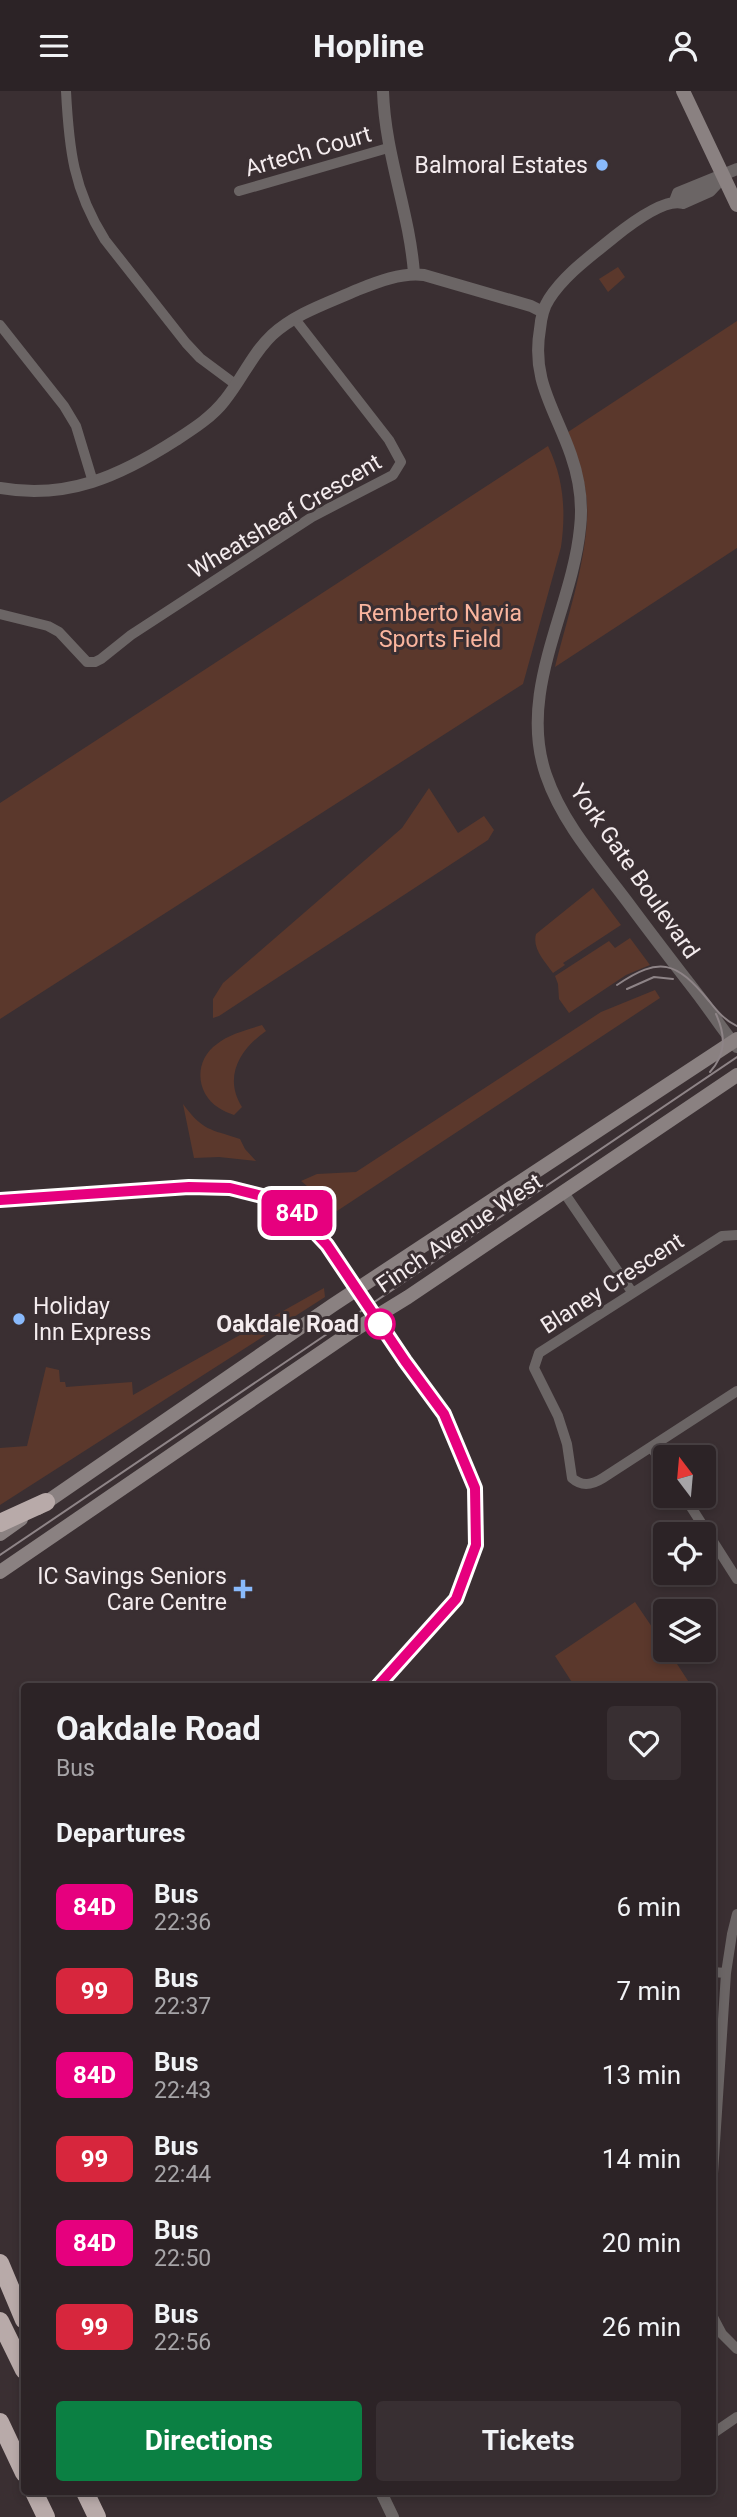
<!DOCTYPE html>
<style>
:root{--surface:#2c2326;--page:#382f32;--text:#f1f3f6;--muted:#a6a4a7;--line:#484043;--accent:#0b8043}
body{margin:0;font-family:Roboto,sans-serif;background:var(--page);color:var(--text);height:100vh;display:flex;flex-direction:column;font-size:26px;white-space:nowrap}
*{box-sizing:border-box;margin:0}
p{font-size:23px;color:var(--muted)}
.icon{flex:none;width:38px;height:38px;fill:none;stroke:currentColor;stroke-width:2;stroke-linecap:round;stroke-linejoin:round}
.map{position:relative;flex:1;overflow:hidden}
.panel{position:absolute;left:21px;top:1592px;width:695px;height:812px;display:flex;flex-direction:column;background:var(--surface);border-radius:7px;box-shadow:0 4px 10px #0003,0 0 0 2px var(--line)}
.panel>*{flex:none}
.badge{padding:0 14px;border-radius:10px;font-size:24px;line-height:46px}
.needle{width:46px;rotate:344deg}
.fabs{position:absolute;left:653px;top:1354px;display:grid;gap:14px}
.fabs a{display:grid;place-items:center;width:63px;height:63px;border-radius:7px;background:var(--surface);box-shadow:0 4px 10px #0003,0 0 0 2px var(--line);font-size:35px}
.map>.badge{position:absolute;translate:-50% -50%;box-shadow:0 0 0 4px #fff}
h2{padding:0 35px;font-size:26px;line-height:63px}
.round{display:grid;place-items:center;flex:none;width:74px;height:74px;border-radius:7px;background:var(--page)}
.headline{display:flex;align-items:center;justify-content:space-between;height:119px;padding:0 35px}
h1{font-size:33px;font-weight:700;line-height:52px}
.action{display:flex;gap:14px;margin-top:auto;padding:14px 35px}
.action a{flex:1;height:80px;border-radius:7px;background:var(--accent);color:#fff;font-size:28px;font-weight:700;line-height:80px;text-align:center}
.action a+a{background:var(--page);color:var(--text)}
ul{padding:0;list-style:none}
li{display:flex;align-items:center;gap:21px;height:84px;padding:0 35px}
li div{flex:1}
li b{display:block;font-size:26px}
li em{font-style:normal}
li .badge{min-width:77px;font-weight:700;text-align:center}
header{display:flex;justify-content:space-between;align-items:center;height:91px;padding:0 35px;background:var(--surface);font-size:32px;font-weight:700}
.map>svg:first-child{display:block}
</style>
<header><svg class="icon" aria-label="menu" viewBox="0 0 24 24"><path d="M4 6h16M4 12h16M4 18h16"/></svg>Hopline<svg class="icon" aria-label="person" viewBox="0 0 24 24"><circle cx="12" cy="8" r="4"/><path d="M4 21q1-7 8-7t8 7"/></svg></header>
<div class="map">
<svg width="737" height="2426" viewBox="0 0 737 2426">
<rect width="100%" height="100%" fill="#3a2f32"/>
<!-- green -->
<path fill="#5b382c" d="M618 176 625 186 608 201 599 188Z
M737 230V457L555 576C567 528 584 478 587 429 589 399 579 368 568 341Z
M548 355C564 388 566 421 561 456L523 593 0 928V712Z
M429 697 458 742 484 725 494 739 488 749 219 925 213 927V908L223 892 402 737Z
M593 797 621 834 563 872 565 874 553 882C545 870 532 858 536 843Z
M630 847 650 874 626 884 569 922 559 908 558 893 555 885 609 850 615 857Z
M655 899 660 907 337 1120 301 1090 317 1083 356 1081 601 921Z
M262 934 266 940C240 958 223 986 242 1016L234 1024C229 1022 223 1020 219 1017 195 1002 194 969 217 953 229 943 247 939 262 934Z
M183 1013C203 1040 210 1038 240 1048L245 1058 256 1070 219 1066 194 1067Z
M324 1197 325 1206 0 1414V1357L27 1355 46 1276 59 1279 60 1291H65L66 1296 132 1291 133 1304Z
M635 1511 665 1555V1559H668L692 1596H575L555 1565Z"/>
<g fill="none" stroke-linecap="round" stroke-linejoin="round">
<!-- minor -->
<path stroke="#6b6565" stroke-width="10" d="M66 0C69 58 73 98 105 149L186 252 200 267 235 293
M239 100 388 57
M0 234 64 315 76 335 93 391
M0 523 48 535 59 541 87 571H95L101 568 131 544 312 426 393 384 401 371 389 349 295 228
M563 1100 632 1201
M737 1144 722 1145 539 1262 534 1277 558 1325 567 1353 572 1387C582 1396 592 1394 603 1387L737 1300
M651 1356 665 1376
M684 1405 737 1488
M712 1881 726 1882
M712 2098 726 1882 732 1843 737 1823
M712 2224 722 2243 737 2258
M712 2343 737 2326"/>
<!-- tertiary -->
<path stroke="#6b6565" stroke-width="12" d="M383 0C385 64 409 119 414 182
M723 86 710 100 683 112C664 107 629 134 614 146 591 165 565 183 549 208 543 217 541 227 540 238 531 289 555 318 571 364 579 387 583 412 580 437 572 519 517 600 546 684 563 734 601 775 632 817 655 848 679 879 702 909 714 925 724 941 737 956
M675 110 678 102 737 78
M0 397C67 409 120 385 176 349 193 338 212 326 225 309 242 288 252 263 272 244 296 222 328 212 357 199 377 191 402 181 424 184L531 215 543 221
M0 1109 189 1096 231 1097 266 1106 296 1121 327 1154 405 1270 444 1323 475 1397 476 1454 456 1508 377 1596
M381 2401 393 2426"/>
<!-- secondary -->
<path stroke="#8a8181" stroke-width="14" d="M683 0 737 114
M38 1417 333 1214 737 948
M0 1443 21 1428
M0 1481 351 1241 408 1206 737 984"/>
<!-- motorway -->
<path stroke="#b8aaa9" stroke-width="18" d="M0 1432 46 1411
M0 2172 24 2229
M0 2230 24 2279
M0 2331 24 2382
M34 2401 46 2426
M85 2401 97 2426"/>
<!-- tram -->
<path stroke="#8e8487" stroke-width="2" d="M617 894C660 865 676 870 709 910 717 920 724 929 737 935
M627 898 654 886 673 888
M710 981C726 963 726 945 716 923
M0 1464 737 966"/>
</g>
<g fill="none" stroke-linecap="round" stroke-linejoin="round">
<!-- line casing -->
<g stroke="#fff" stroke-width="16">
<path id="line" d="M0 1109 189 1096 230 1097 266 1106 296 1121 327 1154 405 1270 444 1323 475 1397 476 1454 456 1508 377 1596"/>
</g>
<!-- line -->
<use href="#line" stroke="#e6007e" stroke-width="10"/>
</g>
<!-- markers -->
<g fill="#89bafc" stroke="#3a2f32" stroke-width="2.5">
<circle cx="602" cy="74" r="7"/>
<circle cx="19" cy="1228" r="7"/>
<path d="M239.5 1487.5h7v7h7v7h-7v7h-7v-7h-7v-7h7z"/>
</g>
<circle fill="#fff" stroke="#e6007e" stroke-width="3.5" cx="380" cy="1233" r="14"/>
<g text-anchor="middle" stroke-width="6" stroke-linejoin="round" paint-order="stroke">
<!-- street labels -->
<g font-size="23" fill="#f4ecee" stroke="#3a2f32">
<text transform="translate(308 60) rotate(-16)" y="8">Artech Court</text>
<text transform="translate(285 425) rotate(-31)" y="8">Wheatsheaf Crescent</text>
<text transform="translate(635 780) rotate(55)" y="8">York Gate Boulevard</text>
<text transform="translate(459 1142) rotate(-34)" y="8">Finch Avenue West</text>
<text transform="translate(612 1192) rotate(-33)" y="8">Blaney Crescent</text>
</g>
<!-- poi labels -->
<g font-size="23" fill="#f4ecee" stroke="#3a2f32" text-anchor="end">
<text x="588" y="82">Balmoral Estates</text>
<text x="33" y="1223" text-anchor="start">Holiday<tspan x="33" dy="26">Inn Express</tspan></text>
<text x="227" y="1493">IC Savings Seniors<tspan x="227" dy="26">Care Centre</tspan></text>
</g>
<!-- park labels -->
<g font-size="23" fill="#fab59e" stroke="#3a2f32">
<text x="440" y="530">Remberto Navia<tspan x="440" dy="26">Sports Field</tspan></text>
</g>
<!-- stop labels -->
<g font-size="23" font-weight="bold" fill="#f4ecee" stroke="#3a2f32" text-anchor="end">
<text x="359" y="1241">Oakdale Road</text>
</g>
</g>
</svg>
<div class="fabs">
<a><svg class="needle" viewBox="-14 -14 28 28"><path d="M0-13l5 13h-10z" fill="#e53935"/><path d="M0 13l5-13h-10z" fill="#a6a4a7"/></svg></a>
<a><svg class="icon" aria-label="locate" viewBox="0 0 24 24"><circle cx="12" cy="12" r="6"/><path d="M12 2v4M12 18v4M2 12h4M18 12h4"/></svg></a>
<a><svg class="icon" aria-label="layers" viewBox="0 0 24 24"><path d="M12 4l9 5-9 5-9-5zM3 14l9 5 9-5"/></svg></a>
</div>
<b class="badge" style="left:297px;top:1122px;background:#e6007e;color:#fff">84D</b>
<section class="panel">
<div class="headline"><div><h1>Oakdale Road</h1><p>Bus</p></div><a class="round"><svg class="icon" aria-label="heart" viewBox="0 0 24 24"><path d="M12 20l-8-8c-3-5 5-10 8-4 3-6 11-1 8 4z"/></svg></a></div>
<h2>Departures</h2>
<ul>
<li><span class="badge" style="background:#e6007e;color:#fff">84D</span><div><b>Bus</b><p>22:36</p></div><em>6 min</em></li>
<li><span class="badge" style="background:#d7263d;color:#fff">99</span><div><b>Bus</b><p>22:37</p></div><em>7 min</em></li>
<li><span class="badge" style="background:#e6007e;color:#fff">84D</span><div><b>Bus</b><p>22:43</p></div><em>13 min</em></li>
<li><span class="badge" style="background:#d7263d;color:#fff">99</span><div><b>Bus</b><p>22:44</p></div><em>14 min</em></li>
<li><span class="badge" style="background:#e6007e;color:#fff">84D</span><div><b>Bus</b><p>22:50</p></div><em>20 min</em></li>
<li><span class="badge" style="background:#d7263d;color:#fff">99</span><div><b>Bus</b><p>22:56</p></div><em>26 min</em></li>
</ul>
<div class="action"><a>Directions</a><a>Tickets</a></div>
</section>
</div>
